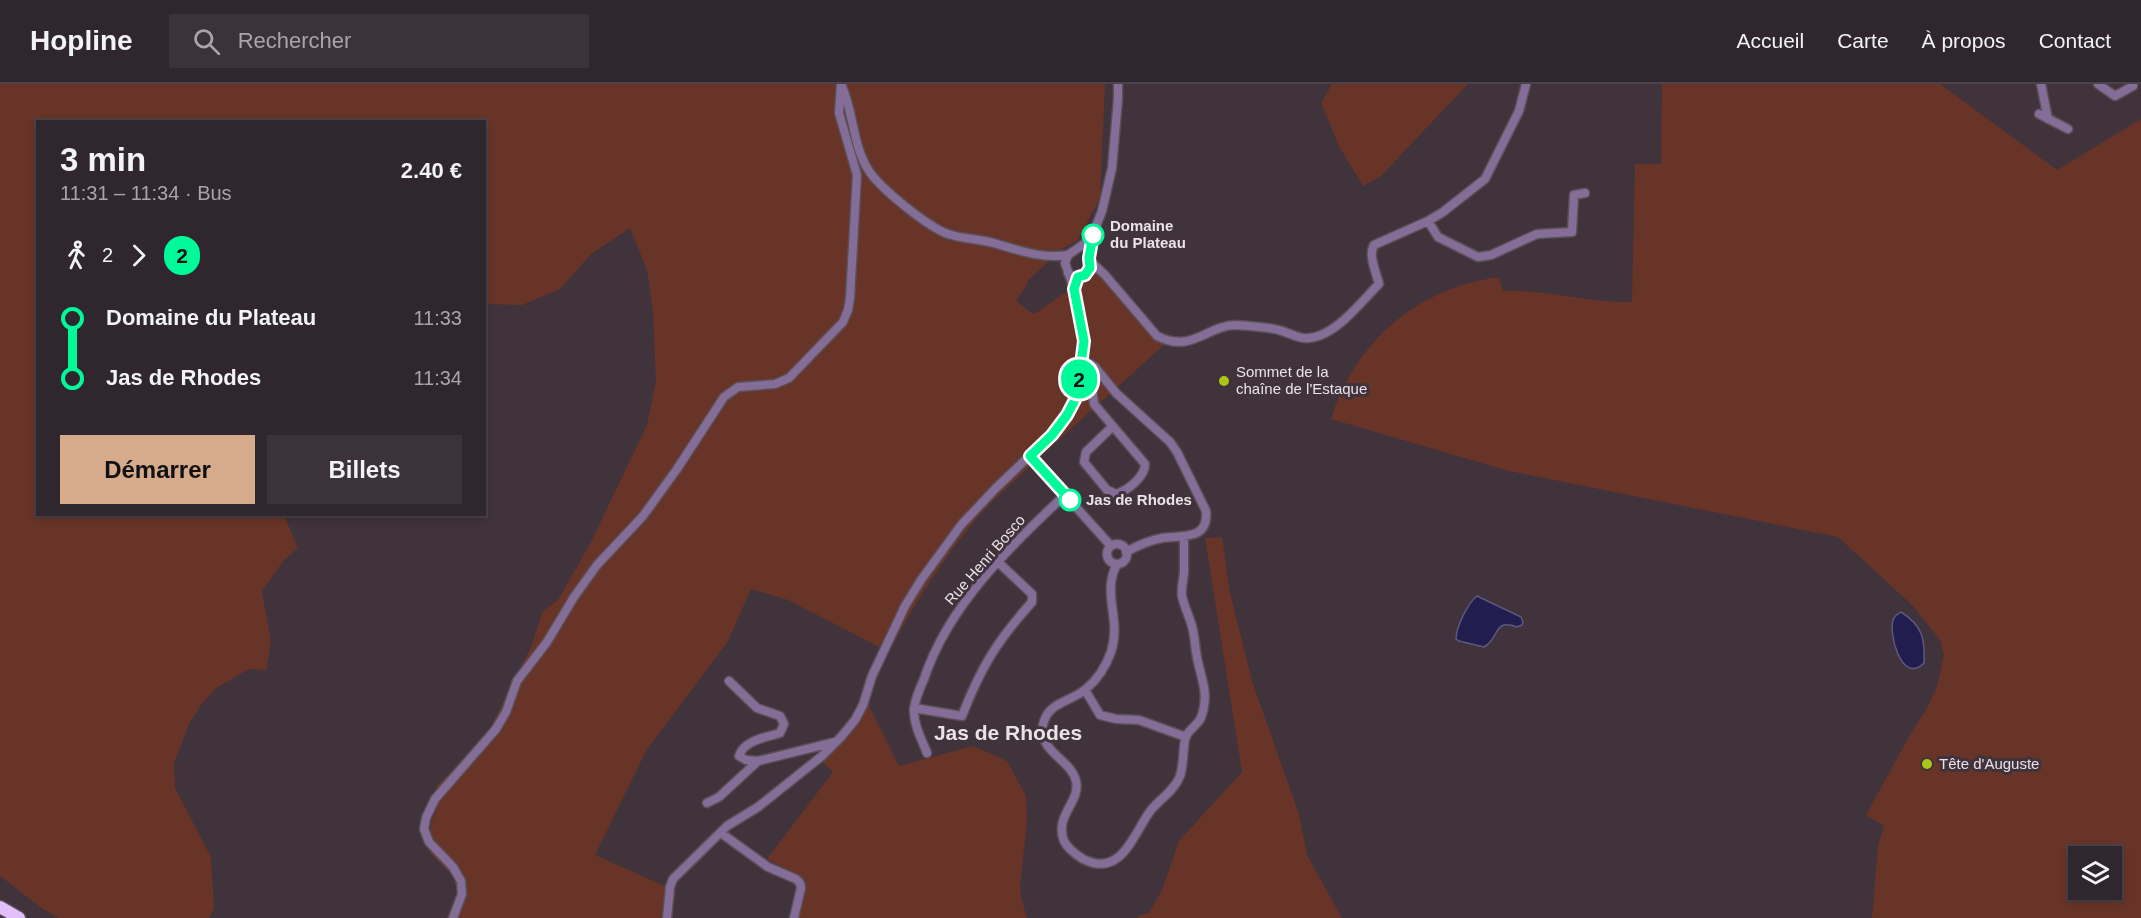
<!DOCTYPE html>
<html lang="fr">
<meta charset="utf-8">
<style>
:root{--surface:#30262d;--page:#3c3239;--text:#f1f3f6;--muted:#a8a5aa;--line:#4b4349;--accent:#d6ab8b}
body{margin:0;font-family:Arial,sans-serif;background:var(--page);color:var(--text);height:100vh;display:flex;flex-direction:column;font-size:22px;white-space:nowrap}
*{box-sizing:border-box;margin:0}
p{font-size:20px;color:var(--muted)}
.icon{flex:none;width:33px;height:33px;fill:none;stroke:currentColor;stroke-width:2;stroke-linecap:round;stroke-linejoin:round}
.map{position:relative;flex:1;overflow:hidden}
.panel{position:absolute;left:36px;top:36px;width:450px;height:396px;display:flex;flex-direction:column;background:var(--surface);border-radius:0px;box-shadow:0 3px 9px #0003,0 0 0 2px var(--line)}
.panel>*{flex:none}
.badge{padding:0 12px;border-radius:20px;font-size:21px;line-height:39px}
.tools{position:absolute;left:2068px;top:762px;display:grid;gap:12px}
.tools a{display:grid;place-items:center;width:54px;height:54px;border-radius:0px;background:var(--surface);box-shadow:0 3px 9px #0003,0 0 0 2px var(--line);font-size:30px}
.map>.badge{position:absolute;translate:-50% -50%;box-shadow:0 0 0 3px #fff}
.legs{display:flex;align-items:center;gap:9px;height:66px;padding:0 24px;font-size:20px}
.legs p{margin-inline-start:auto}
.headline{display:flex;align-items:center;justify-content:space-between;height:102px;padding:0 24px}
h1{font-size:33px;font-weight:600;line-height:45px}
.primary-button{display:flex;gap:12px;margin-top:auto;padding:12px 24px}
.primary-button a{flex:1;height:69px;border-radius:0px;background:var(--accent);color:#111;font-size:24px;font-weight:600;line-height:69px;text-align:center}
.primary-button a+a{background:var(--page);color:var(--text)}
ul{padding:0 24px;list-style:none}
li{display:flex;align-items:center;gap:21px;height:60px;font-size:22px}
li i{display:grid;place-items:center;width:9px;height:100%;margin:0 8px;background:currentColor}
li i::after{content:'';width:15px;height:15px;margin:-8px;border:4px solid;border-radius:50%;background:var(--surface)}
li p{margin-inline-start:auto}
li:first-child i{background:linear-gradient(#0000 50%,currentColor 0)}
li:last-child i{background:linear-gradient(currentColor 50%,#0000 0)}
header{display:flex;align-items:center;gap:36px;box-sizing:border-box;height:84px;padding:0 30px;background:var(--surface);border-bottom:2px solid var(--line)}
header strong{font-size:28px}
nav{display:flex;gap:33px;margin-inline-start:auto;font-size:21px}
.search{width:420px;height:54px;background:var(--page);display:flex;align-items:center;gap:15px;box-sizing:border-box;padding:0 21px;border-radius:0px;color:var(--muted);font-size:22px}
.map>svg:first-child{display:block}
</style>
<header>
<strong>Hopline</strong>
<div class="search"><svg class="icon" aria-label="search" viewBox="0 0 24 24"><circle cx="10" cy="10" r="6"/><path d="M15 15l6 6"/></svg>Rechercher</div>
<nav><a>Accueil</a><a>Carte</a><a>À propos</a><a>Contact</a></nav>
</header>
<div class="map">
<svg width="2141" height="834" viewBox="0 0 2141 834">
<rect width="100%" height="100%" fill="#40333c"/>
<!-- green -->
<path fill="#683427" fill-rule="evenodd" d="M0 0H1105L1100 114 1078 156 1062 165 1027 197 1028 199 1016 217 1033 230 1039 227 1097 186 1165 260 1041 372 1043 379 1037 383 1031 381C1014 398 994 414 978 433 943 475 914 520 889 568L788 516 751 505 728 557 646 667 595 771 676 807 672 834H447L458 810 453 792 431 770V739L437 725 436 703 487 650 531 563 543 527 558 516 590 460 647 341 656 297 653 228 647 186 630 144 591 170 560 205 522 221 485 220 484 38H38V430L284 431 298 464 284 476 262 507 271 558 266 586 249 585 216 604 201 621 189 640 174 679 175 704 211 773 214 824 209 834H59L43 825 0 792Z
M1332 0H1468L1381 92 1363 102 1340 64 1321 19Z
M1662 0H1940L2057 86 2141 35V834H1872L1878 762 1884 742 1866 731 1911 649 1927 624 1937 602 1944 571 1940 556 1913 522 1838 453 1509 387 1331 335C1356 256 1418 204 1499 193L1503 207C1546 205 1589 219 1632 218L1635 80H1661ZM2112 772V806H2079V772Z
M1222 453 1230 509 1253 600 1299 730 1307 771 1342 834H1138L1137 832 1149 829 1162 806 1179 757 1242 688 1205 454Z
M863 610 899 682 973 662 1007 677 1026 712 1027 738 1020 802 1021 813 1027 834H796L806 796 767 775 833 688 817 673C841 651 849 639 863 610Z"/>
<!-- water -->
<path fill="#211d4f" stroke="#5d587d" stroke-width="1.5" d="M1477 512 1521 533 1523 538 1522 541 1517 543C1493 534 1500 554 1484 563L1459 557 1456 555C1456 543 1468 519 1477 512Z
M1901 528C1923 542 1925 555 1924 579 1901 602 1887 546 1894 534 1896 530 1898 530 1901 528Z"/>
<g fill="none" stroke-linecap="round" stroke-linejoin="round">
<!-- minor casing -->
<g stroke="#5b4f57" stroke-width="11">
<path id="minor" d="M841 0C854 28 852 61 869 87 881 105 928 143 948 150 963 155 981 155 997 160 1021 167 1043 175 1068 171
M2041 0 2048 35
M2098 0 2115 12 2133 2
M2039 30 2068 45
M1428 137 1438 153 1478 173 1491 171 1537 150 1572 148 1574 111 1585 109
M1090 177 1105 191 1157 252C1192 270 1207 241 1236 241 1248 242 1271 243 1282 247 1297 252 1304 258 1321 251 1343 242 1362 217 1379 200 1376 188 1368 171 1374 161L1428 137 1443 128 1485 95 1519 27 1526 0
M1068 189 1074 193 1082 192 1090 184 1091 155 1102 127 1112 84 1118 15V0
M1082 275 1095 283 1116 309 1170 358 1177 368 1206 427C1209 457 1181 451 1162 454 1150 456 1137 462 1126 468
M1095 283 1092 303 1094 320 1145 380C1145 393 1127 407 1116 410L1107 406 1084 378 1086 368 1112 343
M1030 372 1111 462
M1107 470a10 10 0 1 1 20 0a10 10 0 1 1-20 0Z
M1117 480C1101 510 1122 534 1111 568 1106 582 1098 595 1086 605 1071 618 1047 618 1043 641 1038 668 1071 675 1076 697 1081 718 1054 731 1064 757 1068 765 1075 770 1083 775 1122 795 1134 748 1151 726 1160 715 1175 706 1180 692 1184 681 1183 658 1186 652 1194 639 1201 642 1204 622 1207 607 1201 592 1198 578 1195 566 1195 553 1192 542 1189 532 1184 522 1182 512 1181 504 1183 497 1184 489 1184 477 1184 465 1184 453
M729 597 757 624 780 632 784 640 780 649C767 653 744 656 739 672L746 676 758 677 835 658
M1085 606 1100 631 1116 635 1139 636 1186 653
M914 624 962 632C981 583 997 557 1032 518V510L999 479
M927 669C922 656 913 640 914 625 915 615 920 604 924 595 948 522 1010 462 1065 411
M707 719 719 713 758 677
M721 749 768 783 796 795 800 799 801 804 794 834
M453 834 462 810 461 797 453 783 429 758 424 745 426 734 435 715 496 645 506 628 517 597 547 558 574 513 597 481 643 432 677 385 724 313 738 303 775 300 789 294 843 238 848 226 850 214 857 91 839 29 841 0
M667 834 670 803 673 795 727 742 758 723 822 672 841 653 855 636 863 621 872 592 905 522 921 496 961 441 995 405 1051 351 1067 331 1077 312 1084 257 1074 205 1065 179 1068 171 1091 155"/>
</g>
<!-- highway casing -->
<g stroke="#5b4f57" stroke-width="15">
<path id="highway" d="M0 823 19 834"/>
</g>
<!-- minor -->
<use href="#minor" stroke="#846d96" stroke-width="8"/>
<!-- highway -->
<use href="#highway" stroke="#e2c0fc" stroke-width="12"/>
</g>
<g fill="none" stroke-linecap="round" stroke-linejoin="round">
<!-- line-1 casing -->
<g stroke="#fff" stroke-width="14">
<path id="line-1" d="M1070 416 1030 372 1052 351 1067 331 1077 312 1084 257 1074 205 1078 193 1085 191 1090 184 1089 174 1093 151"/>
</g>
<!-- line-1 -->
<use href="#line-1" stroke="#00fa9a" stroke-width="9"/>
</g>
<!-- markers -->
<g fill="#fff" stroke="#00fa9a" stroke-width="3">
<circle cx="1093" cy="151" r="10"/>
<circle cx="1070" cy="416" r="10"/>
</g>
<g fill="#aac717" stroke="#40333c" stroke-width="2">
<circle cx="1224" cy="297" r="6"/>
<circle cx="1927" cy="680" r="6"/>
</g>
<g text-anchor="middle" stroke-width="6" stroke-linejoin="round" paint-order="stroke">
<!-- stop labels -->
<g font-size="15" font-weight="bold" fill="#eae2e7" stroke="#40333c" text-anchor="start">
<text x="1110" y="147">Domaine<tspan x="1110" dy="17">du Plateau</tspan></text>
<text x="1086" y="421">Jas de Rhodes</text>
</g>
<!-- poi labels -->
<g font-size="15" fill="#eae2e7" stroke="#40333c" text-anchor="start">
<text x="1236" y="293">Sommet de la<tspan x="1236" dy="17">chaîne de l'Estaque</tspan></text>
<text x="1939" y="685">Tête d'Auguste</text>
</g>
<!-- street labels -->
<g font-size="15" fill="#eae2e7" stroke="#40333c">
<text transform="translate(985 476) rotate(-49)" y="5">Rue Henri Bosco</text>
</g>
<!-- district labels -->
<g font-size="21" font-weight="bold" fill="#eae2e7" stroke="#40333c">
<text x="1008" y="656">Jas de Rhodes</text>
</g>
</g>
</svg>
<div class="tools">
<a><svg class="icon" aria-label="layers" viewBox="0 0 24 24"><path d="M12 4l9 5-9 5-9-5zM3 14l9 5 9-5"/></svg></a>
</div>
<b class="badge" style="left:1079px;top:295px;background:#00fa9a;color:#111">2</b>
<section class="panel">
<div class="headline"><div><h1>3 min</h1><p>11:31 – 11:34 · Bus</p></div><b>2.40 €</b></div>
<div class="legs"><svg class="icon" aria-label="walk" viewBox="0 0 24 24"><circle cx="13" cy="4" r="2"/><path d="M13 8l-2 6 4 7M11 14l-3 7M7 12l3-4h3l4 4"/></svg>2<svg class="icon" aria-label="forward" viewBox="0 0 24 24"><path d="M9 5l7 7-7 7"/></svg><b class="badge" style="background:#00fa9a;color:#111">2</b></div>
<ul>
<li><i style="color:#00fa9a"></i><b>Domaine du Plateau</b><p>11:33</p></li>
<li><i style="color:#00fa9a"></i><b>Jas de Rhodes</b><p>11:34</p></li>
</ul>
<div class="primary-button"><a>Démarrer</a><a>Billets</a></div>
</section>
</div>
